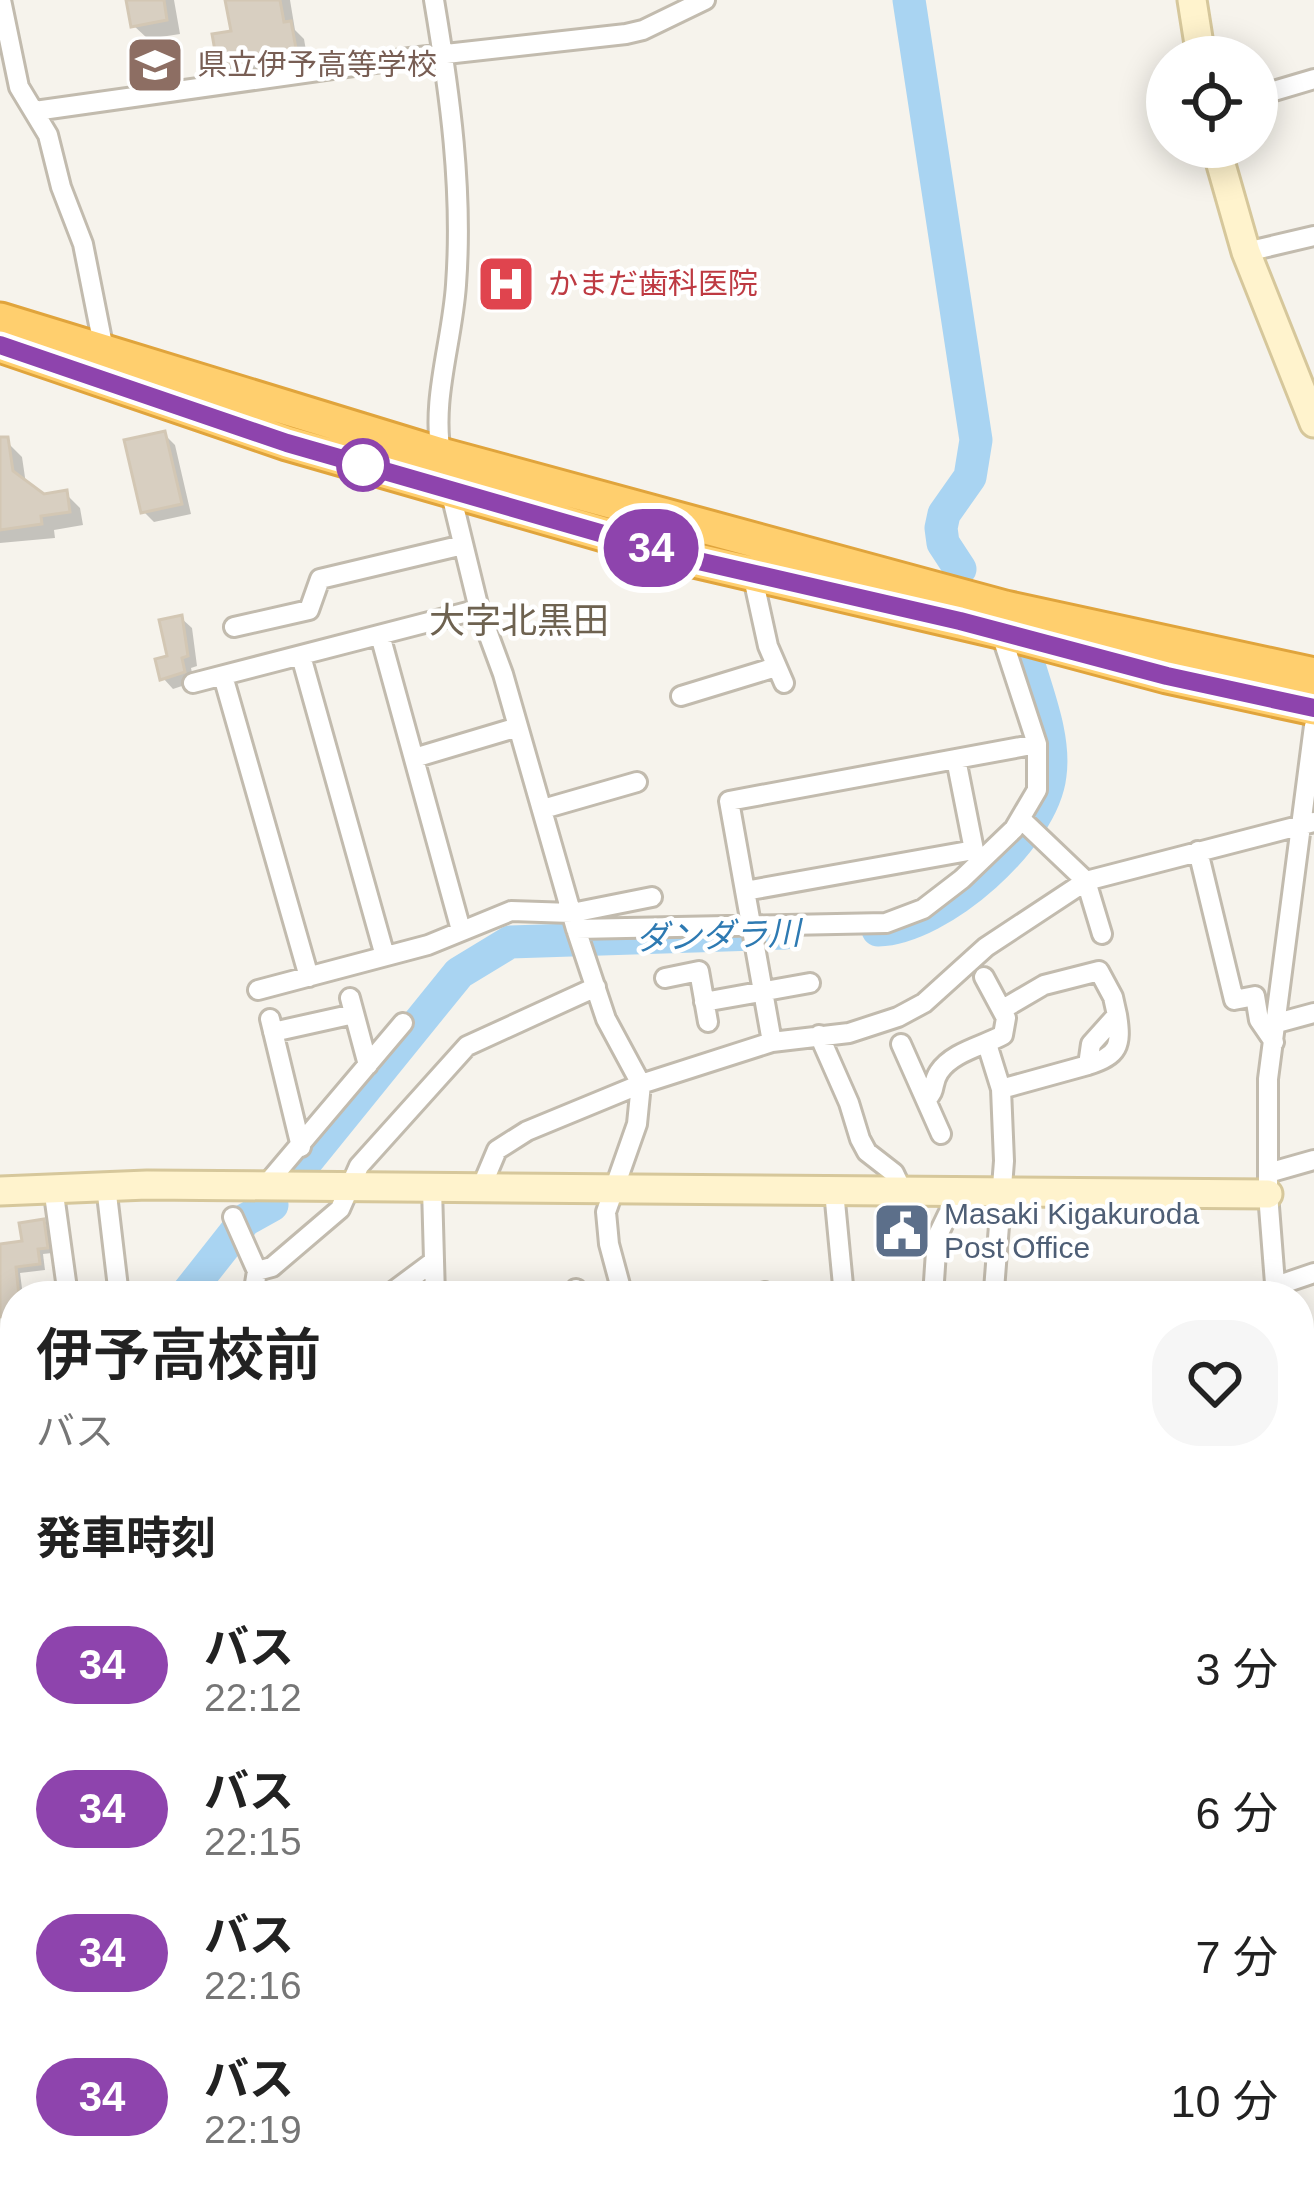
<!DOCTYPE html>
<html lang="ja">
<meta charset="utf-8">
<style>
:root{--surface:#fff;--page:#f6f6f6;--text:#222;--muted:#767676}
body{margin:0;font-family:Helvetica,"Noto Sans JP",sans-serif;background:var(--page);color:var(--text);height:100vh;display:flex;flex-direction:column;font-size:45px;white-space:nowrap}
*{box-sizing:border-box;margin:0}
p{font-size:39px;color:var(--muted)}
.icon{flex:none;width:66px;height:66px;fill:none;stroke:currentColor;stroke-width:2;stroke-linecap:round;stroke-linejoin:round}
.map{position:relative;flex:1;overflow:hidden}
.side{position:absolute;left:0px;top:1281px;width:1314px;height:915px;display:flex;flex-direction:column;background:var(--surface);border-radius:48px 48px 0 0;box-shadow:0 6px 30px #0003}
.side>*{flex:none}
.badge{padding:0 24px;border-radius:39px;font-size:42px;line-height:78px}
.tools{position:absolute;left:1146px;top:36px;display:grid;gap:24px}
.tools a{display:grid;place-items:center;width:132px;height:132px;border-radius:50%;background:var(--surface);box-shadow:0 6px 30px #0003;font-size:60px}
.map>.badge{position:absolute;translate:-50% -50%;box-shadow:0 0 0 6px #fff}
h2{padding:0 36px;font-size:45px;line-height:108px}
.round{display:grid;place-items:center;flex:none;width:126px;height:126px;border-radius:48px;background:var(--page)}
.overview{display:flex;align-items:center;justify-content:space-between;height:204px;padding:0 36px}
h1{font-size:57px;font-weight:600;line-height:90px}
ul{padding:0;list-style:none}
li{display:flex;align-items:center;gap:36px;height:144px;padding:0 36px}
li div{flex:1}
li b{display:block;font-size:45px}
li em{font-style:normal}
li .badge{min-width:132px;font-weight:700;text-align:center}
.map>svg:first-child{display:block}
</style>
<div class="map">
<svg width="1314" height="2195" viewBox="0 0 1314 2195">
<rect width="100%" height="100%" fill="#f6f3ec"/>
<!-- shadow -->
<path fill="#0003" d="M129 0H174L180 34 148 39 133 25Z
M228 0H290L295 30 304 39 309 68 236 81 221 66 234 33Z
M164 434 175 445 191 514 154 522 144 512Z
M8 443 22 457 26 484 43 497 66 494 80 508 83 525 54 530 55 538 0 543V444Z
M181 618 192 628 197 666 191 668 194 682 173 689 163 678Z
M43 1222 49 1229 52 1253 43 1254 45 1270 20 1273 23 1296H15V1420L9 1401 0 1403V1371L8 1369 7 1362 12 1361 0 1247 25 1244Z"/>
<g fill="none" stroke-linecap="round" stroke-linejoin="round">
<!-- river -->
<path stroke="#a9d4f2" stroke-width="33" d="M909 0 976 440 970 477 944 514 941 528 943 543 960 569
M878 930C941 928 1043 838 1050 775 1055 739 1039 699 1029 665
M301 1168 459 973 510 942 785 933
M185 1296 245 1220 272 1205
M0 1451 15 1443
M0 1576 15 1596
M0 1669 15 1635"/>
</g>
<!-- building -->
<path fill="#d8cfc1" stroke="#d3c7b4" stroke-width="3" d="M126 0H164L167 20 131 27Z
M225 0H280L284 22 291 21 297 54 218 68 212 34 231 31Z
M165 431 182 504 141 513 124 440Z
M0 437H8L13 471 44 494 67 490 70 512 41 516 42 524 0 530Z
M182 615 188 656 182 658 185 672 160 680 155 659 167 656 159 620Z
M44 1219 48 1248 38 1249 40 1264 16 1267 19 1296H15V1315L0 1317V1244L22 1241 19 1223Z"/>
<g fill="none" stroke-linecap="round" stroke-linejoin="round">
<!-- street casing -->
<g stroke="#c2bbae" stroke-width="24">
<path id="street" d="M1 0 19 87 48 135 61 187 83 244 105 355
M434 0C450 95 463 189 456 285 452 344 430 402 442 459
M1257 96 1314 79
M35 111 410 58 626 34 643 30 705 0
M1246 252 1314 236
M449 486 479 609 503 674 576 929 606 1019 641 1084 637 1124 606 1212 609 1244 623 1296
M752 573 768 646 784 683
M234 627 309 610 320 579 463 545
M380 635 461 930
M301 656 385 956
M223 676 309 977
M193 683 479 609
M681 696 776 667
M414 758 518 727
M543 809 637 782
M1022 820 1086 881 1102 934
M1198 851 1234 1000 1255 996 1259 1020 1274 1042
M745 891 974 850 956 759
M576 929 886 923 923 909 962 879 1014 829 1037 790V744L999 628
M665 978 699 971 708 1022
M258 990 428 945 511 911 572 913 652 897
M350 998 368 1065
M704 1002 810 983
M270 1019 301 1147
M1277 1023 1314 1013
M273 1032 354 1014
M819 1035 849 1103 860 1139 867 1152 894 1173 903 1192
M772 1042 729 801 1037 744
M901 1044 941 1134
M987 1044 1001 1089 1004 1161 994 1290
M1088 1065C1118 1056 1122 1046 1117 1015
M1001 1089 1088 1065 1091 1044 1117 1015 1113 997 1099 971 1044 985 1003 1009
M926 1100C937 1090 931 1084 939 1072 952 1052 983 1046 1003 1035L1006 1018 984 977
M1268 1173 1314 1160
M106 1186 119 1296
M265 1186 403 1023
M53 1187 68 1296
M432 1188 435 1296
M481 1188 497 1150 527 1131 641 1084 772 1042 849 1033 898 1017 924 1003 986 947 1086 881 1314 822
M834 1191 844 1296
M233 1217 257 1271
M576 1289 578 1296
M765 1292V1296
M1271 1294 1276 1286 1314 1273
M253 1296 257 1271 272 1267 340 1209 359 1166 467 1046 596 987
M387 1296 434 1261
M933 1296 937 1237 949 1212 952 1192
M1276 1296 1268 1194V1079L1314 726
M1299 1397 1314 1398
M1299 1463H1314
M0 1501 15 1508
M0 1563 15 1573
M1299 1601 1314 1598
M0 1707 15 1671
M1299 1716 1314 1767
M0 1893 15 1900
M1299 1923 1314 1920
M0 1971 15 1929
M1299 2014 1314 2009
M1299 2121 1314 2117
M98 2181 129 2195
M250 2181 279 2195
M549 2181 566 2195
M793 2181 799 2195
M858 2181 864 2195
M933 2181 938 2195
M62 2195 67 2181
M205 2195 211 2181
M290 2195 296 2181
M390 2195 396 2181
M440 2195 446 2181
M675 2195 689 2181
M1008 2195 1012 2181
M1038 2195 1088 2181"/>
</g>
<!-- secondary casing -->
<g stroke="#d6c79b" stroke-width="33">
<path id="secondary" d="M1192 0 1201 57
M1216 147 1246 252 1314 423
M0 1191 147 1185 1268 1194"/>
</g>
<!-- highway casing -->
<g stroke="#e0a43c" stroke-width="39">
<path id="highway" d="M0 320 441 455 1005 608 1314 675
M0 345 287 443 694 560 999 631 1167 676 1314 708"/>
</g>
<!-- street -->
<use href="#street" stroke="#fff" stroke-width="18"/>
<!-- secondary -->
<use href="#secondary" stroke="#fff3cd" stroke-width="27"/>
<!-- highway -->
<use href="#highway" stroke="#ffcf6e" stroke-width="33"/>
<!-- rail casing -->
<g stroke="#9a9a9a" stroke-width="10">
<path id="rail" d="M1235 2195 1314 2181"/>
</g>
<!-- rail -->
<use href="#rail" stroke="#fff" stroke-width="6" stroke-dasharray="18" stroke-linecap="butt"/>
</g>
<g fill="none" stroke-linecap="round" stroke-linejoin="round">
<!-- line casing -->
<g stroke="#fff" stroke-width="27">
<path id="line" d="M0 345 287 443 694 560 960 621 1167 676 1314 708"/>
</g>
<!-- line -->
<use href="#line" stroke="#8e44ad" stroke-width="18"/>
</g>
<!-- icons -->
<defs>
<g id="school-square" transform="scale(3)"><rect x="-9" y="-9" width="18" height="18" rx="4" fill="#8d6e63" stroke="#fff"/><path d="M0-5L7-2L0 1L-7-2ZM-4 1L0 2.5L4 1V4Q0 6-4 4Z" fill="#fff"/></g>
<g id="hospital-square" transform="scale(3)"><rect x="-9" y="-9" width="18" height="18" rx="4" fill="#e0444e" stroke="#fff"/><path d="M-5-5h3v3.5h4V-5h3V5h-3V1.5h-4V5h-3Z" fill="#fff"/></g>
<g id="civic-square" transform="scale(3)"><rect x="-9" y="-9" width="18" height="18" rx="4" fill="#5c6f8a" stroke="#fff"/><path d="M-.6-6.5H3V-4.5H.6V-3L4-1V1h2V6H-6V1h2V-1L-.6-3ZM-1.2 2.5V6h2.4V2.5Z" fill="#fff"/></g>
</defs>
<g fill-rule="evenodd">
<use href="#school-square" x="155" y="65"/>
<use href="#hospital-square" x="506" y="284"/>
<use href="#civic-square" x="902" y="1231"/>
</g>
<!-- markers -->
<circle fill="#fff" stroke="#8e44ad" stroke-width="6" cx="363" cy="465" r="24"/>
<g text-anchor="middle" stroke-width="9" stroke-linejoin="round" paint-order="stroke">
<!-- education labels -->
<g font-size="30" fill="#785e54" stroke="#fff" text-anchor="start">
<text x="197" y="75">県立伊予高等学校</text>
</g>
<!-- health labels -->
<g font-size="30" fill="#be3a42" stroke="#fff" text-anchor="start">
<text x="548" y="294">かまだ歯科医院</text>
</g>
<!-- service labels -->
<g font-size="30" fill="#4e5e75" stroke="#fff" text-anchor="start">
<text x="944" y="1224">Masaki Kigakuroda<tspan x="944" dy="34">Post Office</tspan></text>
</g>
<!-- water labels -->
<g font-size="33" font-style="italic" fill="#2e7ab2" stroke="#fff">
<text transform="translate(718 935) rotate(-2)" y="12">ダンダラ川</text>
</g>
<!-- quarter labels -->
<g font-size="36" fill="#6e6250" stroke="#fff">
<text x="519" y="633">大字北黒田</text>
</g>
</g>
</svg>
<div class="tools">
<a><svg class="icon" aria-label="locate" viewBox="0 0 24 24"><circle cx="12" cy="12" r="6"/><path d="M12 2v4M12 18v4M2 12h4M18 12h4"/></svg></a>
</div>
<b class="badge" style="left:651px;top:548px;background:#8e44ad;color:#fff">34</b>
<section class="side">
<div class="overview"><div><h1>伊予高校前</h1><p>バス</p></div><a class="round"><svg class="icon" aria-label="heart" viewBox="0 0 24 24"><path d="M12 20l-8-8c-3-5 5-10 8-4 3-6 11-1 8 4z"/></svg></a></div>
<h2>発車時刻</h2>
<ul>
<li><span class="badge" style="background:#8e44ad;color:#fff">34</span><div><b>バス</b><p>22:12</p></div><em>3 分</em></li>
<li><span class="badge" style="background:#8e44ad;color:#fff">34</span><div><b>バス</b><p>22:15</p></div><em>6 分</em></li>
<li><span class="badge" style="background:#8e44ad;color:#fff">34</span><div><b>バス</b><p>22:16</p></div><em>7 分</em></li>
<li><span class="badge" style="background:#8e44ad;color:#fff">34</span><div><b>バス</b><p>22:19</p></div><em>10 分</em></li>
</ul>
</section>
</div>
